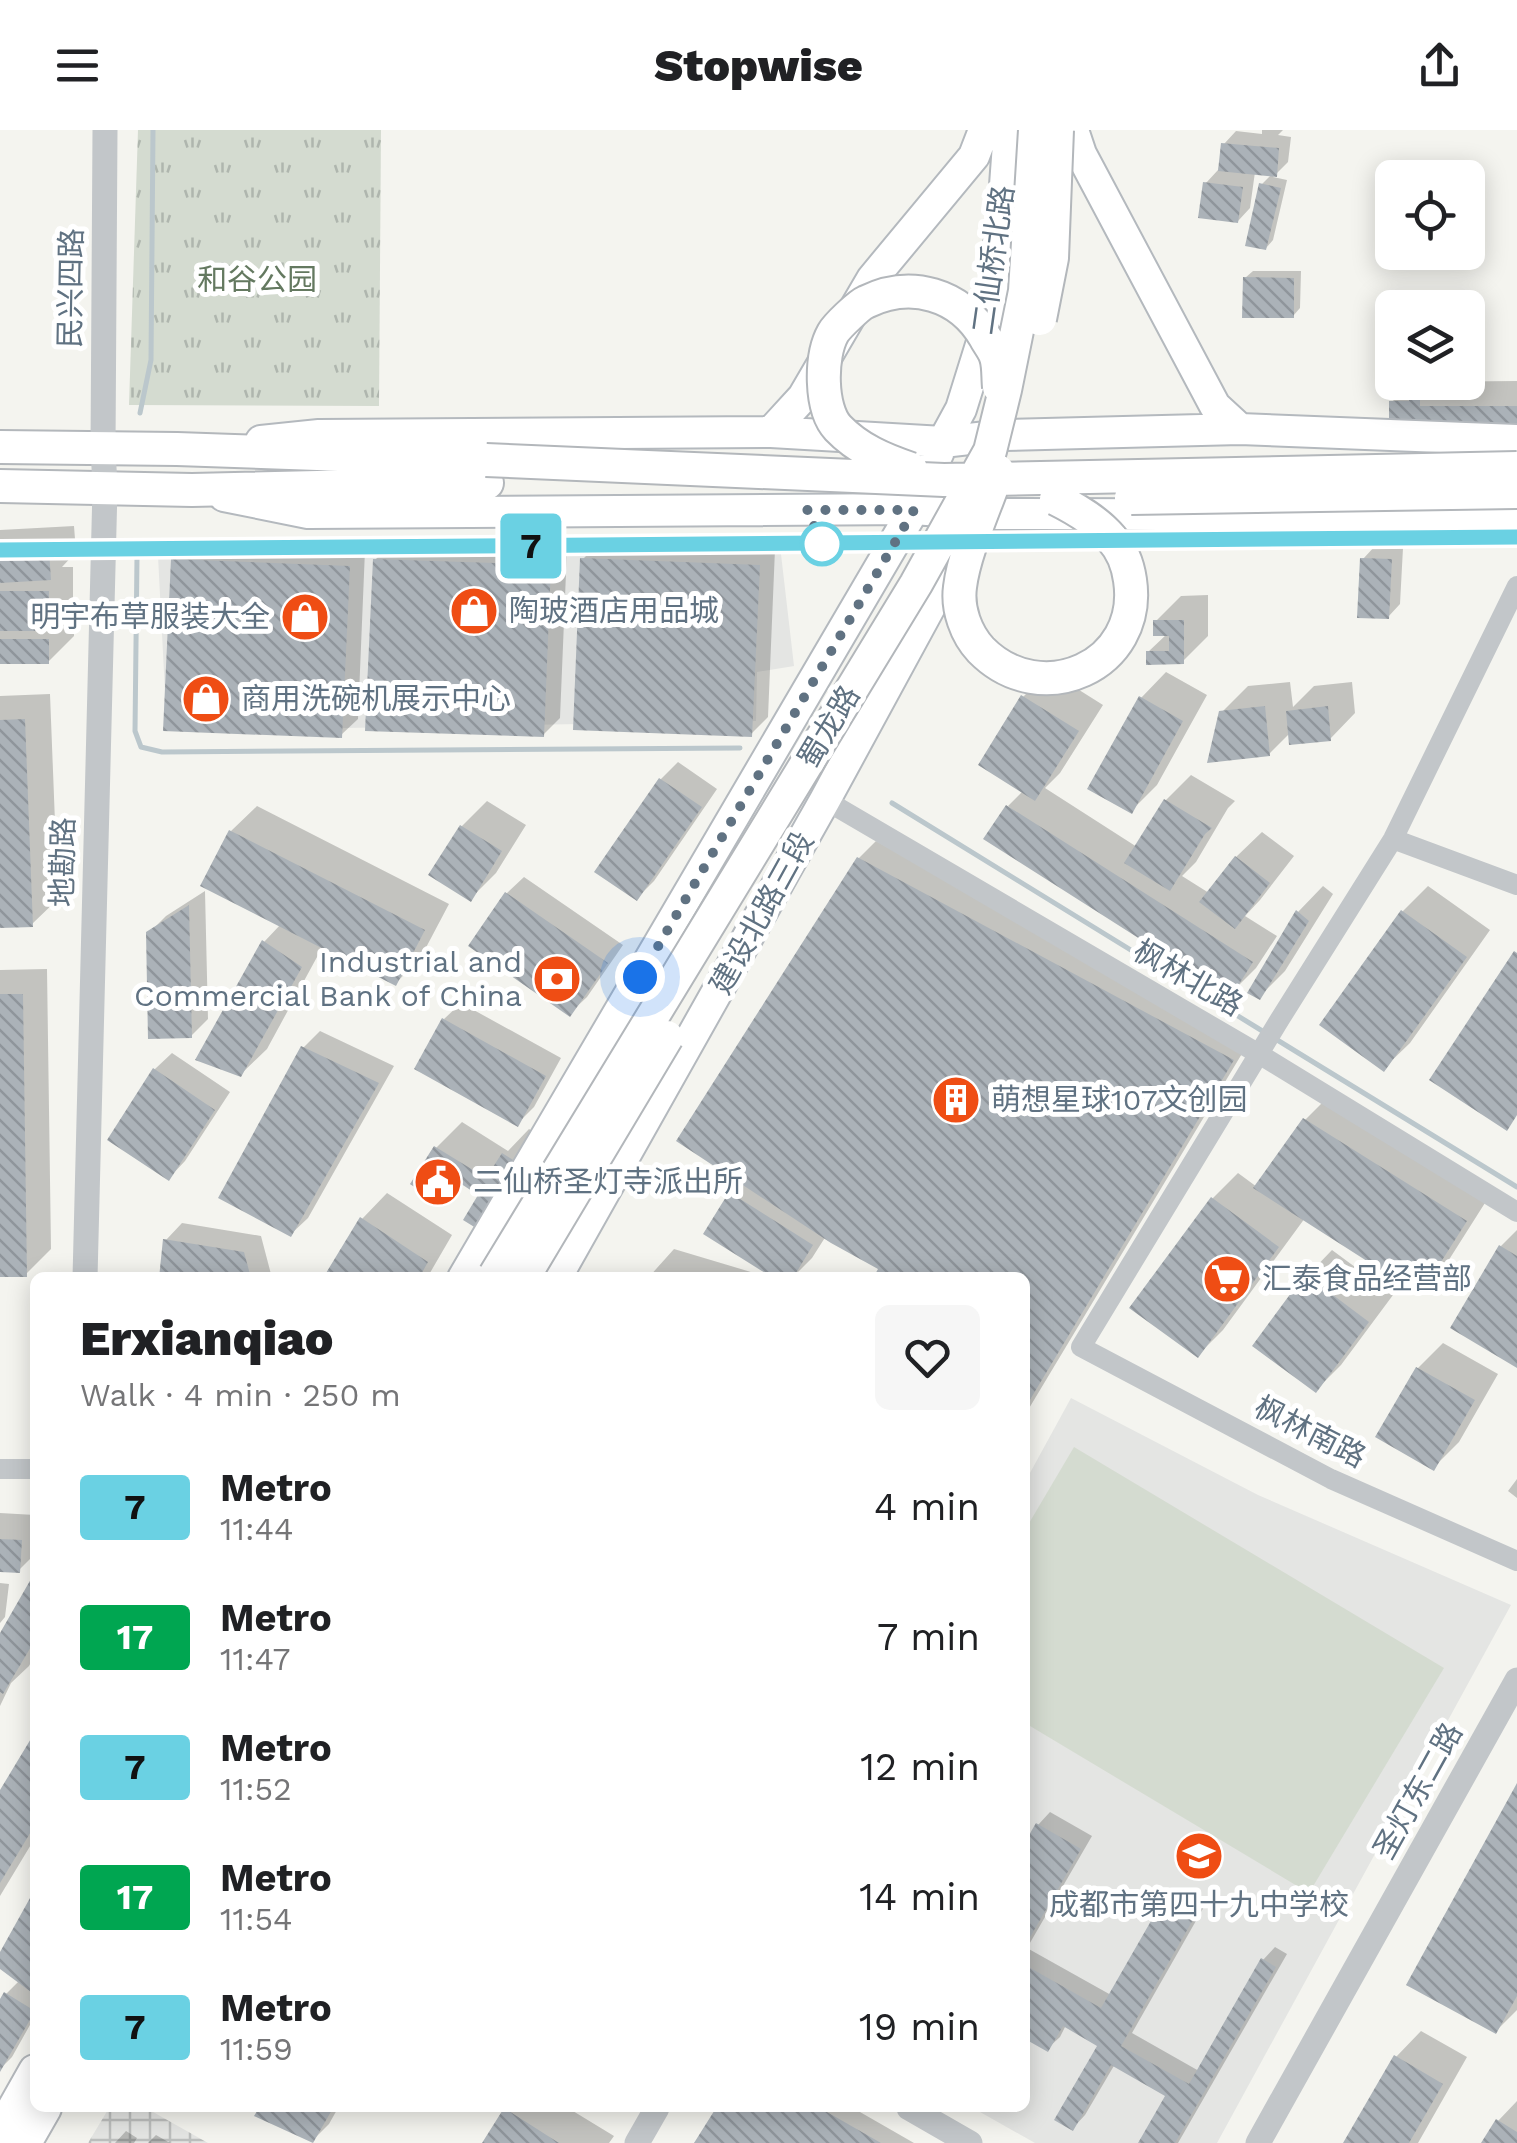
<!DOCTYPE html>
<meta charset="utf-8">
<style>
:root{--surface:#fff;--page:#f6f6f6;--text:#202124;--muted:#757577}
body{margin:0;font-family:"Work Sans","Noto Sans SC",sans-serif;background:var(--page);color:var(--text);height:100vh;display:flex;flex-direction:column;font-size:38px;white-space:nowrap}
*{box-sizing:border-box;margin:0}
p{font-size:32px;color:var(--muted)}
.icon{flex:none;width:55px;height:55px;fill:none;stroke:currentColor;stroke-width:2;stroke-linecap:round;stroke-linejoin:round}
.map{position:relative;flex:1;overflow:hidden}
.details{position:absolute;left:30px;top:1142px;width:1000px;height:840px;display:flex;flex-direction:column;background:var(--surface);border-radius:15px;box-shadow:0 5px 25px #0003}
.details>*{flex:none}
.badge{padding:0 20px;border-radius:8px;font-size:35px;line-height:65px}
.buttons{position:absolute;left:1375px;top:30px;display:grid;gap:20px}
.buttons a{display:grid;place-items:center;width:110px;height:110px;border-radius:15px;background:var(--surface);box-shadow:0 5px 25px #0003;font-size:50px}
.you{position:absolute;width:50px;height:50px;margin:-25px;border:8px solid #fff;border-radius:50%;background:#1a73e8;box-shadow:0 0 0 15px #1a73e833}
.map>.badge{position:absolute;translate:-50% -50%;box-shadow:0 0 0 5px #fff}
.round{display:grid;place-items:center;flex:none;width:105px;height:105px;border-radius:15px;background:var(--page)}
.overview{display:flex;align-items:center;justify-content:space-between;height:170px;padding:0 50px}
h1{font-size:48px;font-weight:800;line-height:75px}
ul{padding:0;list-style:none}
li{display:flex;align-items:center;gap:30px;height:130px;padding:0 50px}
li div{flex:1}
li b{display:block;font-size:38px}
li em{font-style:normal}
li .badge{min-width:110px;font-weight:700;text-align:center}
header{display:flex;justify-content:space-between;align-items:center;height:130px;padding:0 50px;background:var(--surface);font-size:45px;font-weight:800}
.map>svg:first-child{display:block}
</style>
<header><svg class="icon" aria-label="menu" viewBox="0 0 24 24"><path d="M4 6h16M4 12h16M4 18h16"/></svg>Stopwise<svg class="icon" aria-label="share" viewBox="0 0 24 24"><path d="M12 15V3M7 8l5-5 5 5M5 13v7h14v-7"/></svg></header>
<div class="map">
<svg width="1517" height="2013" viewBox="0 0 1517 2013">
<defs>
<pattern id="industrial-grid" width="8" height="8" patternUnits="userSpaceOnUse" patternTransform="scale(2.5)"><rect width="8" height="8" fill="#e4e5e3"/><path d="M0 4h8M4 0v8" fill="none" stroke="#bcbebd"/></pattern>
<pattern id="park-tufts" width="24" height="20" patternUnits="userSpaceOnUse" patternTransform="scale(2.5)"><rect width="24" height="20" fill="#d4dbd0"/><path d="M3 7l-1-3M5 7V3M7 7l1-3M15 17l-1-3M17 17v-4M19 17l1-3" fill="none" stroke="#afb6ae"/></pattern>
<pattern id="building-back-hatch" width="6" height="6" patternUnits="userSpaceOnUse" patternTransform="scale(2.5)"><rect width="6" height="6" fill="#abb2b8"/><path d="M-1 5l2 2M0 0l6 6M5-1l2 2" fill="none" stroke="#8f959b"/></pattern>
</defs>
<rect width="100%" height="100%" fill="#f4f4ef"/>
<!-- built -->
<path fill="#e4e5e3" d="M779 407 794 536 757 542 756 591 167 601 158 426Z
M1071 1268 1258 1365 1511 1475 1217 2013H1035L973 1978H1025V1352Z"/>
<!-- industrial -->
<path fill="url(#industrial-grid)" d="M109 1978H146L208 2013H88Z"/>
<!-- green -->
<path fill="#d4dbd0" d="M1074 1317 1444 1538 1309 1763 1025 1593V1400Z"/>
<!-- park -->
<path fill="url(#park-tufts)" d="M138 0H381L379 276 129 275Z"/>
<!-- shadow -->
<path fill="#0003" d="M1262 0H1283L1278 5 1291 7 1288 32 1273 47 1287 50 1273 110 1266 118 1262 54 1272 44 1255 42 1250 78 1238 91 1206 53 1218 40 1224 14 1236 1 1262 4Z
M1253 141H1301L1300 178 1293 186 1245 148Z
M1517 251V297L1392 272 1411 252Z
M74 396 76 422 62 437H73V473L62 484H74V506L48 532H0V400Z
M600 412 775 419 768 587 751 604 583 429Z
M392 413 567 419 560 588 543 605 375 430Z
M190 414 365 420 358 589 341 605 173 431Z
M1375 416 1403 418 1400 474 1388 487 1363 429Z
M1208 465V506L1182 532 1148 522 1167 504 1156 491 1181 466Z
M1049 541 1103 575 1060 643 1045 658 1137 717 1166 670 1191 645 1235 671 1228 678 1196 732 1182 746 1209 763 1236 727 1262 702 1294 726 1260 770 1245 786 1277 806 1256 838 1230 864 1008 676 1023 661V567Z
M1166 542 1207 565 1157 655 1132 680 1141 568Z
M1290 552 1293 577 1314 556 1352 552 1355 583 1330 609 1290 603 1269 624 1222 582 1248 556Z
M50 564 58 769 32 794 0 796V566Z
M678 632 717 659 654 751 637 768 598 741 661 649Z
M487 671 526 695 496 743 470 769 462 696Z
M257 676 449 774 421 827 396 853 323 816 267 919 241 944 264 812 281 794 231 701Z
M876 711 1249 912 1025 1285V1148L881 1138 826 1106 812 1128 792 1148 731 1064 743 1052 859 728Z
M524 747 623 815 587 867 570 883 471 815 507 763Z
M1323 756 1333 764 1285 841 1259 867 1250 862 1298 782Z
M1428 756 1490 800 1410 913 1384 938 1403 781Z
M205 761 208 889 191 906 149 803 166 786Z
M47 839 51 1119 26 1144 0 1145V840Z
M461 873 561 928 534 977 517 994 444 889Z
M320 901 394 936 308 1088 291 1104 303 918Z
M172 923 230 962 185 1031 169 1048 111 1009 155 939Z
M1331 964 1490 1065 1445 1136 1420 1162 1305 1088 1223 1200 1198 1225 1213 1068 1238 1043 1257 1057 1305 990Z
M462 992 508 1021 529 999 550 1012 482 1064 448 1042 427 1062 436 1018Z
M387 1063 452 1105 427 1148H326L362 1089Z
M182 1093 261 1106 272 1148H162L166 1110Z
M1517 1100V1235L1501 1116Z
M674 1119 771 1148H648Z
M1332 1120 1393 1165 1341 1235 1316 1260 1307 1146Z
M1443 1213 1498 1244 1459 1312 1433 1338 1418 1238Z
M1517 1349V1368L1508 1361Z
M0 1383 35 1385V1424L19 1440 0 1439Z
M35 1447V1524L29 1536 11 1553 0 1576V1508Z
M0 1453 9 1454 5 1487 0 1493Z
M35 1607V1708L0 1766V1665Z
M1517 1658V1880L1496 1901Z
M1050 1682 1092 1706 1027 1818 1111 1865 1165 1772 1177 1759 1205 1775 1132 1903 1199 1941 1263 1830 1275 1817 1287 1824 1178 2013H1140L1168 1965 1115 1934 1085 1985 1073 1998 1101 1915 1066 1895 1060 1907 1047 1919 1025 1906V1717L1038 1695Z
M35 1764V1886L12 1927 0 1939V1874L6 1864 20 1850 0 1836V1827Z
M1421 1901 1467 1927 1418 2013H1346L1396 1927Z
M1517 1971V2013H1484L1498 1991Z
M262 1978H338L329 1994 312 2011 258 1985Z
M508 1978H568L614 2006 609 2013H484Z
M719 1978H853L914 2013H697Z
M126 2001 137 2008 134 2013H115Z
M156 2005 170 2013H148Z"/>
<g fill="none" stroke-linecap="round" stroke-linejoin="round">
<!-- stream -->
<path stroke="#bbc7cc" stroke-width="5" d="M140 283 151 230 153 0
M137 427 135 601 141 617 162 622 740 618
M892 673 1264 902
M1274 908 1517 1057"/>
</g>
<!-- building -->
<path fill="url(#building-back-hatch)" d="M1221 13 1279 18 1277 47 1218 41Z
M1203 52 1243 57 1238 93 1198 88Z
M1259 53 1281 58 1266 120 1245 116Z
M1243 147 1294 148V188H1242Z
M1409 252H1420V276H1517V300H1389V271H1409Z
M49 420 51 450 0 453V423Z
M580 428 760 435 752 607 573 600Z
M1360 428 1392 429 1389 489 1357 488Z
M171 429 350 436 342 608 163 601Z
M373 429 551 435 544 607 365 601Z
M0 461H49L48 501H0Z
M1153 490H1184V534L1146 535V521H1169V506H1153Z
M0 509H49V534H0Z
M1021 565 1079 601 1035 671 978 635Z
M1139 566 1183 591 1132 684 1087 659Z
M1265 576 1270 626 1207 633 1219 581Z
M1328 576 1331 611 1289 615 1286 581Z
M25 589 33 797 0 798V590Z
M659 648 702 677 637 771 594 742Z
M1164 669 1212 698 1205 704 1170 761 1124 733Z
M1006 675 1253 832 1231 867 983 709Z
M460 695 502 721 471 772 428 745Z
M229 700 425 800 396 856 200 756Z
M1235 726 1270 753 1235 799 1199 772Z
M857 727 1234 930 1025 1278V1148H873L878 1139 831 1113 676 1011Z
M505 762 608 833 570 887 468 816Z
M189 775 192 908 148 909 146 802Z
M1296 780 1309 791 1260 870 1247 863Z
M1401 780 1467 827 1384 942 1319 895Z
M262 810 302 837 241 947 195 930Z
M1514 821 1517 823V985L1507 1001 1429 950Z
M0 864H23L27 1147H0Z
M442 888 546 946 518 997 414 939Z
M301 916 379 953 291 1107 218 1068Z
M153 938 215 980 169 1051 107 1010Z
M1303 988 1467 1091 1420 1165 1253 1058Z
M434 1016 486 1048 502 1023 526 1038 484 1103 463 1090 478 1065 443 1042 428 1066 410 1054Z
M729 1062 813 1115 793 1148H773L703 1104Z
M1211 1067 1279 1117 1198 1228 1129 1178Z
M360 1087 428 1132 419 1148H323Z
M163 1109 244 1122 251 1148H159Z
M1499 1115 1517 1126V1238L1450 1198Z
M1305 1144 1369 1192 1316 1263 1252 1216Z
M1416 1237 1475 1270 1434 1341 1375 1307Z
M0 1409 22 1410 20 1443 0 1442Z
M35 1442V1510L3 1564 0 1562V1503Z
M35 1602V1695L0 1753V1660Z
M1517 1653V1866L1496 1904 1406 1855Z
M1036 1693 1081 1719 1025 1816V1712Z
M35 1759V1865L0 1839V1822Z
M1163 1770 1194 1788 1121 1916 1189 1954 1261 1828 1276 1837 1175 2013H1138L1165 1966 1111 1935 1073 2001 1054 1990 1097 1916 1063 1896 1048 1922 1025 1909V1835L1101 1878Z
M4 1862 35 1881 0 1942V1869Z
M1394 1925 1443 1954 1409 2013H1343Z
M259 1978H333L313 2013 254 1986Z
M504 1978 559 2013H482Z
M716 1978H820L881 2013H694Z
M1496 1989 1517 2002V2013H1481Z"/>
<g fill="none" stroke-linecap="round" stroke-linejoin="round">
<!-- secondary casing -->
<g stroke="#b4b9be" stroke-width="34">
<path id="secondary" d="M1073 0 1081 24 1215 276 1240 299
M771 302 803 267 872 149 974 26 984 0
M261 311 319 305 771 302 943 312 1004 305 1240 299 1517 310
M224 366 308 383 914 379 980 384 1517 385
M463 1148 914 379 943 312 961 279 990 186 1003 83 1009 0
M556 1148 825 670 963 416"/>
</g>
<!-- primary casing -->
<g stroke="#b3b7bb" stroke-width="36">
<path id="primary" d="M0 317 177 319 486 330
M0 356 192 360 487 353
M0 2003 35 1941
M25 2013 45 1978"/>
</g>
<!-- minor -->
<path stroke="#c2c6c9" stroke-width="20" d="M1517 456 1393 709 1280 889 1081 1217 1331 1349 1517 1431
M825 670 1259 924 1517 1082
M1393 709 1517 755
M0 1339H35"/>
<!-- tertiary -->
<path stroke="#c2c6c9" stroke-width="25" d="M85 1148 105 358 103 317 105 0
M909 1978 970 2013
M637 2013 657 1978
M1258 2013 1517 1550"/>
<!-- secondary -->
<use href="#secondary" stroke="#fff" stroke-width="30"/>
<!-- primary -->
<use href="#primary" stroke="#fff" stroke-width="32"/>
<!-- primary-bridge casing -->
<g stroke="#b3b7bb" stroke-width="36" stroke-linecap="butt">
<path id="primary-bridge" d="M1040 189 1052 128 1057 0
M486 330 944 350 1517 338
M911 339C884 330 858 319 838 298 820 279 820 226 833 203 837 196 859 175 866 172 911 150 960 164 985 207 988 213 994 220 996 227 999 236 998 248 999 257
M998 341C986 375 964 423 960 457 957 479 966 504 981 520 1041 581 1143 536 1130 450 1128 436 1122 420 1112 409 1097 391 1076 379 1056 369
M1131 368 1517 362
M495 1145 916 454 990 321 1005 260 1025 161 1035 0
M523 1148 667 907"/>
</g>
<!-- primary-bridge -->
<use href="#primary-bridge" stroke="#fff" stroke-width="32"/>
</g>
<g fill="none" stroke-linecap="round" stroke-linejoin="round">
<!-- line casing -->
<g stroke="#fff" stroke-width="22">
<path id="line" d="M0 420 1517 407"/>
</g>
<!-- line -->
<use href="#line" stroke="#6ad1e3" stroke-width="15"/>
<!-- walk -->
<path stroke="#607282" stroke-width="10" stroke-dasharray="0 18" d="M640 847 914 380H807L822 414"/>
</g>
<!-- icons -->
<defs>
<g id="shop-disc" transform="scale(2.5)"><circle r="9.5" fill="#ef4d14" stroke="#fff"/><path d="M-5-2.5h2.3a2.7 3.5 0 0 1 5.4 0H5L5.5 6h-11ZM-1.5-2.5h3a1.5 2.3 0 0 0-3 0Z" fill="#fff"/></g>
<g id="bank-disc" transform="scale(2.5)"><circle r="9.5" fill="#ef4d14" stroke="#fff"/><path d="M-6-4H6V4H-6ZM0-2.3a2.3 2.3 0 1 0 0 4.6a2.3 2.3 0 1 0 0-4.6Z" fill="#fff"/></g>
<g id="building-disc" transform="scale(2.5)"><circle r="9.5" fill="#ef4d14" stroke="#fff"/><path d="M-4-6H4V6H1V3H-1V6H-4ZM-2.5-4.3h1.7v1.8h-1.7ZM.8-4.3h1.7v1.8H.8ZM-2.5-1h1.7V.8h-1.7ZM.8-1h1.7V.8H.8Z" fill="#fff"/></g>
<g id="civic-disc" transform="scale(2.5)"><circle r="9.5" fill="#ef4d14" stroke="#fff"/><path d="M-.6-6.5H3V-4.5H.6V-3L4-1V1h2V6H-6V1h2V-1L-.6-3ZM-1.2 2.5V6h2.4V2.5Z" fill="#fff"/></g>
<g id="supermarket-disc" transform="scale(2.5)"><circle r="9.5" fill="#ef4d14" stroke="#fff"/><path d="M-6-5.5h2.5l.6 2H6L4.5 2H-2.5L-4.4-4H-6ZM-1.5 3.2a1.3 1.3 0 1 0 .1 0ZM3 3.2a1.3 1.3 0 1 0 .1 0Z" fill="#fff"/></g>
<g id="school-disc" transform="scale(2.5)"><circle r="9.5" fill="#ef4d14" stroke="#fff"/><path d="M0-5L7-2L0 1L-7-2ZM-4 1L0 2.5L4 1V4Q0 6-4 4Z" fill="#fff"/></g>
</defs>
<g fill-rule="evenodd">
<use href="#shop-disc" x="474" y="481"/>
<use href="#shop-disc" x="305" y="487"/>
<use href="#shop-disc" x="206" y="569"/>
<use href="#bank-disc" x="557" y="849"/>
<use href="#building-disc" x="956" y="970"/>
<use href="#civic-disc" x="438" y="1052"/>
<use href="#supermarket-disc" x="1227" y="1149"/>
<use href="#school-disc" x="1199" y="1726"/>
</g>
<!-- markers -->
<circle fill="#fff" stroke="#6ad1e3" stroke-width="5" cx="822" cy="414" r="20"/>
<g text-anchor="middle" stroke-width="10" stroke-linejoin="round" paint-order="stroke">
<!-- street labels -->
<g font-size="30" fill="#607282" stroke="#fff">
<text transform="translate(993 130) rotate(-82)" y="10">二仙桥北路</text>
<text transform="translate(71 158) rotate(-89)" y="10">民兴四路</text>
<text transform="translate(829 597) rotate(-59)" y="10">蜀龙路</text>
<text transform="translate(63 732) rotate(-89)" y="10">地勘路</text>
<text transform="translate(762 783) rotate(-61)" y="10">建设北路三段</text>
<text transform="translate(1188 848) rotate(30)" y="10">枫林北路</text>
<text transform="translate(1310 1302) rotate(27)" y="10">枫林南路</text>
<text transform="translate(1418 1661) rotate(-61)" y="10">圣灯东二路</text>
</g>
<!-- park labels -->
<g font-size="30" fill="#647960" stroke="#fff">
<text x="257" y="160">和谷公园</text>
</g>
<!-- poi labels -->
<g font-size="30" fill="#607282" stroke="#fff" text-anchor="start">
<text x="509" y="491">陶玻酒店用品城</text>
<text x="270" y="497" text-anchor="end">明宇布草服装大全</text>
<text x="241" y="579">商用洗碗机展示中心</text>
<text x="522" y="842" text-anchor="end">Industrial and<tspan x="522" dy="34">Commercial Bank of China</tspan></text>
<text x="991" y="980">萌想星球107文创园</text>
<text x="473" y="1062">二仙桥圣灯寺派出所</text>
<text x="1262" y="1159">汇泰食品经营部</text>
<text x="1199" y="1785" text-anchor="middle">成都市第四十九中学校</text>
</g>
</g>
</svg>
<div class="buttons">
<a><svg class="icon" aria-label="locate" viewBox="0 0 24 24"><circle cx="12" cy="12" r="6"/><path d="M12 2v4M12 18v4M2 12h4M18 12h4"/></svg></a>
<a><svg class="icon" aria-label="layers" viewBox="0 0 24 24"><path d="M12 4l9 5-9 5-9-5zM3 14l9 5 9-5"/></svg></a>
</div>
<div class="you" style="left:640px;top:847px"></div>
<b class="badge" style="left:531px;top:416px;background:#6ad1e3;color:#111">7</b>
<section class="details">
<div class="overview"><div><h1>Erxianqiao</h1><p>Walk · 4 min · 250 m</p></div><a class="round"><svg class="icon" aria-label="heart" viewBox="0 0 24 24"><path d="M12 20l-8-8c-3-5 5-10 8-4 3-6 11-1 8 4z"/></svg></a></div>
<ul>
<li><span class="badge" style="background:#6ad1e3;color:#111">7</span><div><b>Metro</b><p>11:44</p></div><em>4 min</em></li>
<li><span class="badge" style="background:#00a651;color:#fff">17</span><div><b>Metro</b><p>11:47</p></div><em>7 min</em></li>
<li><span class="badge" style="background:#6ad1e3;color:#111">7</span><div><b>Metro</b><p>11:52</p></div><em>12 min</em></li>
<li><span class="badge" style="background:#00a651;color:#fff">17</span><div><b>Metro</b><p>11:54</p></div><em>14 min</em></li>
<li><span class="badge" style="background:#6ad1e3;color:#111">7</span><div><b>Metro</b><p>11:59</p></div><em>19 min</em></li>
</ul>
</section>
</div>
